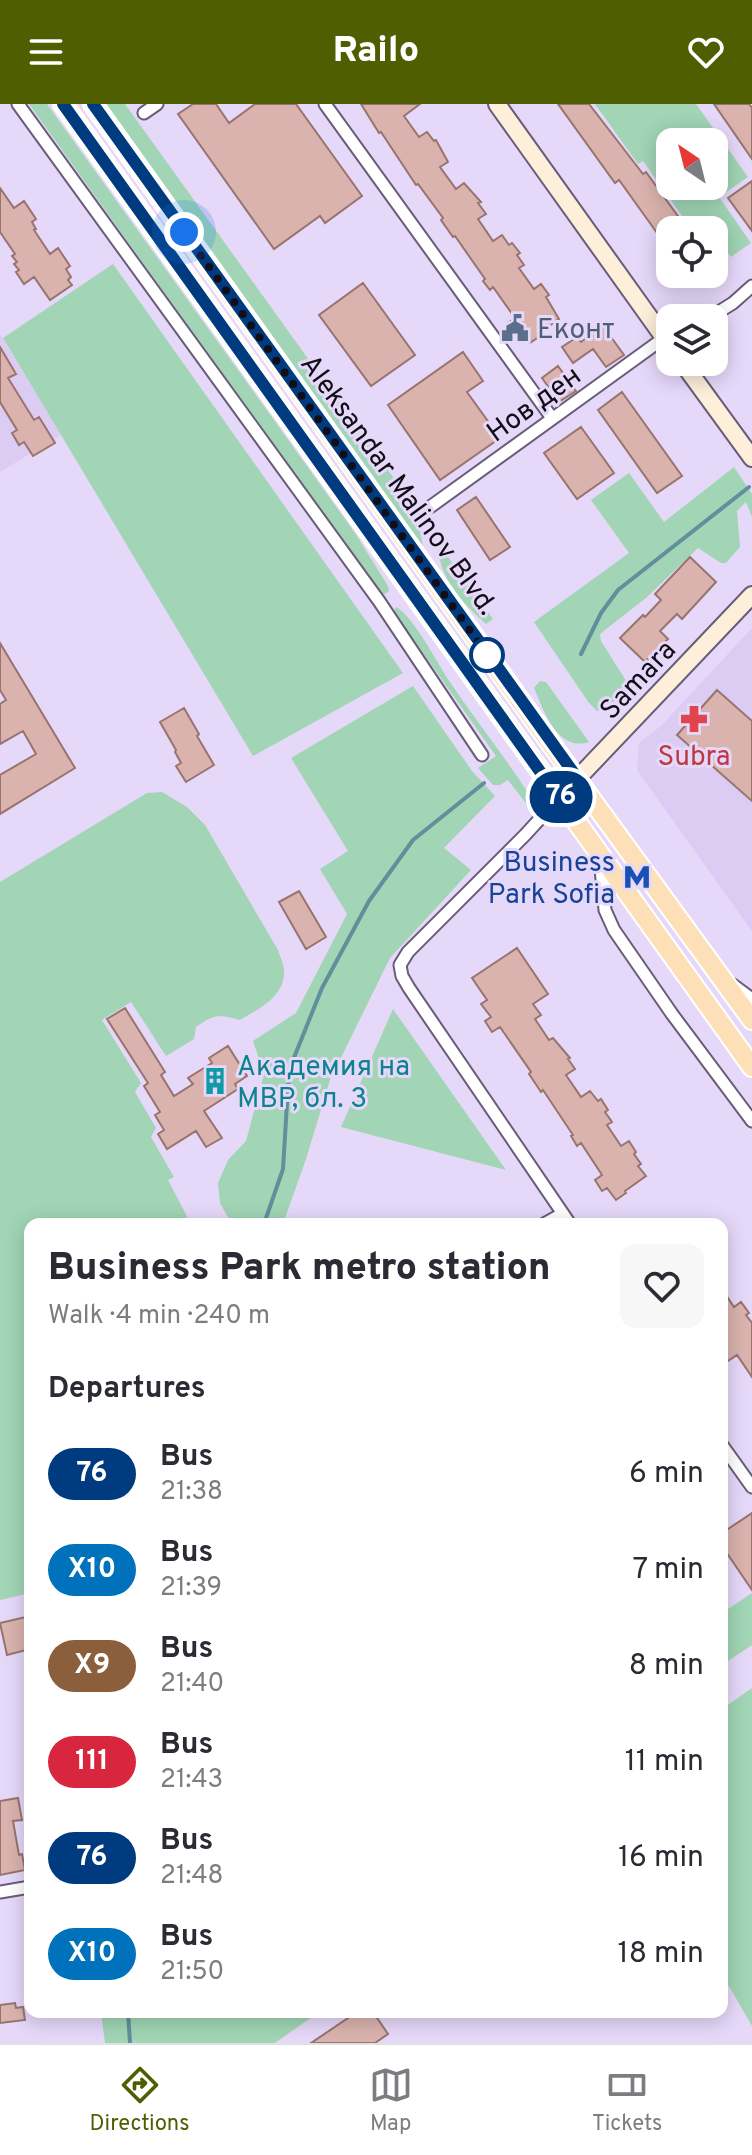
<!DOCTYPE html>
<meta charset="utf-8">
<style>
:root{--surface:#fff;--page:#f7f7f7;--text:#2b2b33;--muted:#7c7c81;--line:#e1e1e2;--accent:#4f5e00}
body{margin:0;font-family:Overpass,sans-serif;background:var(--page);color:var(--text);height:100vh;display:flex;flex-direction:column;font-size:30px;white-space:nowrap}
*{box-sizing:border-box;margin:0}
p{font-size:26px;color:var(--muted)}
.icon{flex:none;width:44px;height:44px;fill:none;stroke:currentColor;stroke-width:2;stroke-linecap:round;stroke-linejoin:round}
.map{position:relative;flex:1;overflow:hidden}
.details{position:absolute;left:24px;top:1114px;width:704px;height:800px;display:flex;flex-direction:column;background:var(--surface);border-radius:16px;box-shadow:0 4px 20px #0003}
.details>*{flex:none}
.badge{padding:0 16px;border-radius:26px;font-size:28px;line-height:52px}
.needle{width:52px;rotate:325deg}
.tools{position:absolute;left:656px;top:24px;display:grid;gap:16px}
.tools a{display:grid;place-items:center;width:72px;height:72px;border-radius:16px;background:var(--surface);box-shadow:0 4px 20px #0003;font-size:40px}
.you{position:absolute;width:40px;height:40px;margin:-20px;border:6px solid #fff;border-radius:50%;background:#1a73e8;box-shadow:0 0 0 12px #1a73e833}
.map>.badge{position:absolute;translate:-50% -50%;box-shadow:0 0 0 4px #fff}
h2{padding:0 24px;font-size:30px;line-height:72px}
.round{display:grid;place-items:center;flex:none;width:84px;height:84px;border-radius:16px;background:var(--page)}
.headline{display:flex;align-items:center;justify-content:space-between;height:136px;padding:0 24px}
h1{font-size:38px;font-weight:800;line-height:60px}
ul{padding:0;list-style:none}
li{display:flex;align-items:center;gap:24px;height:96px;padding:0 24px}
li div{flex:1}
li b{display:block;font-size:30px}
li em{font-style:normal}
li .badge{min-width:88px;font-weight:700;text-align:center}
header{display:flex;justify-content:space-between;align-items:center;height:104px;padding:0 24px;background:var(--accent);color:#fff;font-size:36px;font-weight:800}
.menu{display:flex;justify-content:space-around;align-items:center;height:112px;border-top:2px solid var(--line);background:var(--surface);font-size:22px;color:var(--muted)}
.menu a{display:grid;justify-items:center;gap:4px}
.menu .on{color:var(--accent)}
.map>svg:first-child{display:block}
</style>
<header><svg class="icon" aria-label="menu" viewBox="0 0 24 24"><path d="M4 6h16M4 12h16M4 18h16"/></svg>Railo<svg class="icon" aria-label="heart" viewBox="0 0 24 24"><path d="M12 20l-8-8c-3-5 5-10 8-4 3-6 11-1 8 4z"/></svg></header>
<div class="map">
<svg width="752" height="1939" viewBox="0 0 752 1939">
<rect width="100%" height="100%" fill="#e6d8f9"/>
<!-- built -->
<path fill="#dccbf3" d="M0 230 61 331 0 368Z
M752 524V827L637 666 639 639 661 622Z"/>
<!-- green -->
<path fill="#a1d5b5" fill-rule="evenodd" d="M29 0H47L355 429 388 482 389 487 385 490H382L351 449Z
M105 0H125L416 405 423 443Z
M595 0H696L748 73 719 93 751 139 731 153 714 130V126H692L643 57 638 60ZM670 38H714V82H670Z
M113 160 403 569 253 652 3 234Z
M734 363 752 390V413L746 398 737 407 740 443 726 459H721L698 444 647 493 600 530 601 537 630 583 604 606 597 607 589 599 534 518 629 449 591 396 629 369 664 418Z
M438 439 493 515 486 520C462 498 438 474 438 439Z
M396 503C414 513 437 559 450 578 474 614 501 648 525 684L528 690V702L508 676 500 681H493L478 664 496 652 394 508Z
M540 577 546 578 589 638C557 648 544 607 534 584Z
M413 582 472 667 495 692 444 744 471 766 390 854 330 976 306 1055 283 1120H225L230 1117 220 1099 218 1079 228 1056 246 1037 264 970 253 937 296 909 347 810 320 765 348 747 291 654Z
M162 688 187 703 205 721 278 846C280 852 283 859 284 865 286 892 260 904 240 916 220 910 213 910 196 923L194 935 166 952 131 898 102 916 141 979 135 988 156 1024 151 1033 174 1073 168 1076 191 1120H30V1489L0 1496V778L147 689Z
M393 905 506 1066 341 1023Z
M752 1489V1541L722 1561V1509Z
M752 1584V1922L722 1870V1605Z
M101 1908H319L275 1939H105Z"/>
<g fill="none" stroke-linecap="round" stroke-linejoin="round">
<!-- stream -->
<path stroke="#618f9c" stroke-width="4" d="M581 550 601 509 618 486 749 383
M264 1120 283 1065 289 966 322 884 369 797 413 736 484 679
M128 1908 130 1939"/>
</g>
<!-- building -->
<path fill="#dab3ae" stroke="#98746f" stroke-width="2" d="M193 0H216L229 19 255 0H296L362 92 325 119 320 112 274 145 178 10Z
M361 0H420L404 12 419 33 427 28 434 37 436 36 448 58 440 63 456 85 464 79 481 98 478 99 486 110 478 115 493 137 502 131 509 141 512 139 520 149 517 151 524 161 519 164 534 185 541 180 549 191 546 193 559 215 538 230 540 232 530 239 521 227 516 230 508 219 515 214 493 183 490 186 483 177 485 175 455 132 453 133 441 116 443 114 418 80 416 81 381 28 379 29Z
M558 0H589L643 70 646 68 688 126H670V147L619 76 615 79Z
M714 0H749L752 4V55Z
M752 77V127L728 94Z
M0 84 14 104 24 97 36 115 32 118 36 125 34 126 50 150 58 144 70 162 66 165 71 173 68 176 72 181 50 196 34 173 24 180 16 168 19 166 14 160 17 158 12 152 15 150 0 128Z
M363 179 415 251 371 282 319 211Z
M603 222 624 251 606 263 593 245 573 259 562 243 577 233 581 238Z
M0 243 16 270 8 274 34 316 39 313 55 339 33 352 24 338 19 341 12 329 17 326 0 298Z
M463 248 483 277 467 288 500 334 440 376 388 301Z
M558 262 576 287 559 298 542 274Z
M622 288 682 372 657 389 598 306Z
M581 323 614 369 577 395 544 349Z
M476 393 510 443 490 456 457 406Z
M690 453 716 478 682 515 677 510 660 527 668 535 645 558 620 534 643 511 645 513 661 496 655 490Z
M0 539 75 664 0 710V671L36 650 23 627 0 640V600L6 596 0 586Z
M717 586 752 617V697L677 631Z
M184 604 199 630 197 632 214 661 186 678 176 662 181 659 175 648 176 646 160 618Z
M299 787 326 833 306 845 279 798Z
M517 844 548 890 533 900 541 911 535 915 549 936 553 934 570 954 568 955 575 965 566 971 581 993 590 987 598 997 601 995 608 1006 605 1008 612 1018 607 1021 621 1042 629 1037 636 1048 634 1050 641 1060 638 1062 646 1072 625 1087 626 1089 616 1096 607 1084 602 1087 595 1076 602 1071 581 1039 577 1042 571 1032 573 1031 543 986 541 988 529 970 531 968 500 923 492 928 485 917 491 913 481 900 487 896 472 874Z
M125 904 165 968 161 971 174 992 193 980 188 974 212 959 209 954 228 942 247 972 235 980 238 985 204 1007 222 1034 206 1043 196 1027 167 1045 158 1030 164 1026 155 1011 160 1008 144 982 148 979 107 915Z
M722 1185 734 1203 741 1198 749 1209 746 1211 752 1219V1273L737 1251 728 1257 722 1249Z
M752 1409V1486L722 1442V1429Z
M30 1512V1545L7 1551 0 1519Z
M18 1694 22 1716 13 1717 19 1751 22 1750 25 1766 0 1771V1697Z
M15 1899 16 1904 23 1903 25 1916 0 1919V1901Z
M357 1908H373L388 1930 375 1939H311Z"/>
<g fill="none" stroke-linecap="round" stroke-linejoin="round">
<!-- street casing -->
<g stroke="#695c79" stroke-width="15">
<path id="street" d="M18 0 379 497 482 651
M325 0 552 314
M144 9 157 0
M709 214 733 199 752 182
M430 403 664 234
M559 694 525 731 408 848 400 861 402 872 409 884 570 1120
M600 755 605 806 614 826 672 910 752 1017
M733 881 752 895
M544 1120 562 1110
M722 1341 752 1383
M0 1788 30 1783"/>
</g>
<!-- secondary casing -->
<g stroke="#695c79" stroke-width="20">
<path id="secondary" d="M497 0 670 242
M682 258 752 354
M559 694 752 491"/>
</g>
<!-- primary casing -->
<g stroke="#fff" stroke-width="22">
<path id="primary" d="M63 0 752 963
M93 0 554 644 752 916"/>
</g>
<!-- street -->
<use href="#street" stroke="#fff" stroke-width="11"/>
<!-- secondary -->
<use href="#secondary" stroke="#feefdb" stroke-width="16"/>
<!-- primary -->
<use href="#primary" stroke="#fee0b8" stroke-width="18"/>
</g>
<g fill="none" stroke-linecap="round" stroke-linejoin="round">
<!-- line casing -->
<g stroke="#fff" stroke-width="18">
<path id="line" d="M63 0 559 694 578 675 93 0"/>
</g>
<!-- line -->
<use href="#line" stroke="#003b80" stroke-width="12"/>
<!-- walk -->
<path stroke="#120d17" stroke-width="8" stroke-dasharray="0 14.4" d="M184 128 489 553 487 551"/>
</g>
<!-- icons -->
<defs>
<g id="civic-bare" transform="scale(2.16)"><path d="M-.6-6.5H3V-4.5H.6V-3L4-1V1h2V6H-6V1h2V-1L-.6-3ZM-1.2 2.5V6h2.4V2.5Z" fill="#5c6f8a" stroke="#e6d8f9" stroke-width="2.5" paint-order="stroke"/></g>
<g id="pharmacy-bare" transform="scale(2.16)"><path d="M-2-6h4v4h4v4h-4v4h-4v-4h-4v-4h4Z" fill="#e0444e" stroke="#e6d8f9" stroke-width="2.5" paint-order="stroke"/></g>
<g id="metro-bare" transform="scale(2.16)"><path d="M-5.5 5V-5H-3L0 0L3-5H5.5V5H3V-.5L0 4L-3-.5V5Z" fill="#1a4fb4" stroke="#e6d8f9" stroke-width="2.5" paint-order="stroke"/></g>
<g id="building-bare" transform="scale(2.16)"><path d="M-4-6H4V6H1V3H-1V6H-4ZM-2.5-4.3h1.7v1.8h-1.7ZM.8-4.3h1.7v1.8H.8ZM-2.5-1h1.7V.8h-1.7ZM.8-1h1.7V.8H.8Z" fill="#0f9aa8" stroke="#e6d8f9" stroke-width="2.5" paint-order="stroke"/></g>
</defs>
<g fill-rule="evenodd">
<use href="#civic-bare" x="515" y="224"/>
<use href="#pharmacy-bare" x="694" y="615"/>
<use href="#metro-bare" x="637" y="773"/>
<use href="#building-bare" x="215" y="977"/>
</g>
<!-- markers -->
<circle fill="#fff" stroke="#003b80" stroke-width="4" cx="487" cy="551" r="16"/>
<g text-anchor="middle" stroke-width="6" stroke-linejoin="round" paint-order="stroke">
<!-- service labels -->
<g font-size="28" fill="#4e5e75" stroke="#e6d8f9" text-anchor="start">
<text x="537" y="234">Еконт</text>
</g>
<!-- street labels -->
<g font-size="28" fill="#120d17" stroke="#e6d8f9">
<text transform="translate(533 299) rotate(-36)" y="10">Нов ден</text>
<text transform="translate(400 380) rotate(54)" y="10">Aleksandar Malinov Blvd.</text>
<text transform="translate(637 575) rotate(-47)" y="10">Samara</text>
</g>
<!-- health labels -->
<g font-size="28" fill="#be3a42" stroke="#e6d8f9">
<text x="694" y="661">Subra</text>
</g>
<!-- transit labels -->
<g font-size="28" fill="#164399" stroke="#e6d8f9" text-anchor="end">
<text x="615" y="767">Business<tspan x="615" dy="32">Park Sofia</tspan></text>
</g>
<!-- culture labels -->
<g font-size="28" fill="#0d838f" stroke="#e6d8f9" text-anchor="start">
<text x="237" y="971">Академия на<tspan x="237" dy="32">МВР, бл. 3</tspan></text>
</g>
</g>
</svg>
<div class="tools">
<a><svg class="needle" viewBox="-14 -14 28 28"><path d="M0-13l5 13h-10z" fill="#e53935"/><path d="M0 13l5-13h-10z" fill="#7c7c81"/></svg></a>
<a><svg class="icon" aria-label="locate" viewBox="0 0 24 24"><circle cx="12" cy="12" r="6"/><path d="M12 2v4M12 18v4M2 12h4M18 12h4"/></svg></a>
<a><svg class="icon" aria-label="layers" viewBox="0 0 24 24"><path d="M12 4l9 5-9 5-9-5zM3 14l9 5 9-5"/></svg></a>
</div>
<div class="you" style="left:184px;top:128px"></div>
<b class="badge" style="left:561px;top:693px;background:#003b80;color:#fff">76</b>
<section class="details">
<div class="headline"><div><h1>Business Park metro station</h1><p>Walk · 4 min · 240 m</p></div><a class="round"><svg class="icon" aria-label="heart" viewBox="0 0 24 24"><path d="M12 20l-8-8c-3-5 5-10 8-4 3-6 11-1 8 4z"/></svg></a></div>
<h2>Departures</h2>
<ul>
<li><span class="badge" style="background:#003b80;color:#fff">76</span><div><b>Bus</b><p>21:38</p></div><em>6 min</em></li>
<li><span class="badge" style="background:#0072bc;color:#fff">Х10</span><div><b>Bus</b><p>21:39</p></div><em>7 min</em></li>
<li><span class="badge" style="background:#8b5e3c;color:#fff">Х9</span><div><b>Bus</b><p>21:40</p></div><em>8 min</em></li>
<li><span class="badge" style="background:#d7263d;color:#fff">111</span><div><b>Bus</b><p>21:43</p></div><em>11 min</em></li>
<li><span class="badge" style="background:#003b80;color:#fff">76</span><div><b>Bus</b><p>21:48</p></div><em>16 min</em></li>
<li><span class="badge" style="background:#0072bc;color:#fff">Х10</span><div><b>Bus</b><p>21:50</p></div><em>18 min</em></li>
</ul>
</section>
</div>
<nav class="menu">
<a class="on"><svg class="icon" aria-label="directions" viewBox="0 0 24 24"><path d="M12 3l9 9-9 9-9-9zM9 14v-3h6M13 9l2 2-2 2"/></svg>Directions</a>
<a><svg class="icon" aria-label="map" viewBox="0 0 24 24"><path d="M3 6l6-2 6 2 6-2v14l-6 2-6-2-6 2zM9 4v14M15 6v14"/></svg>Map</a>
<a><svg class="icon" aria-label="tickets" viewBox="0 0 24 24"><path d="M3 7h18v10H3zM15 7v10"/></svg>Tickets</a>
</nav>
